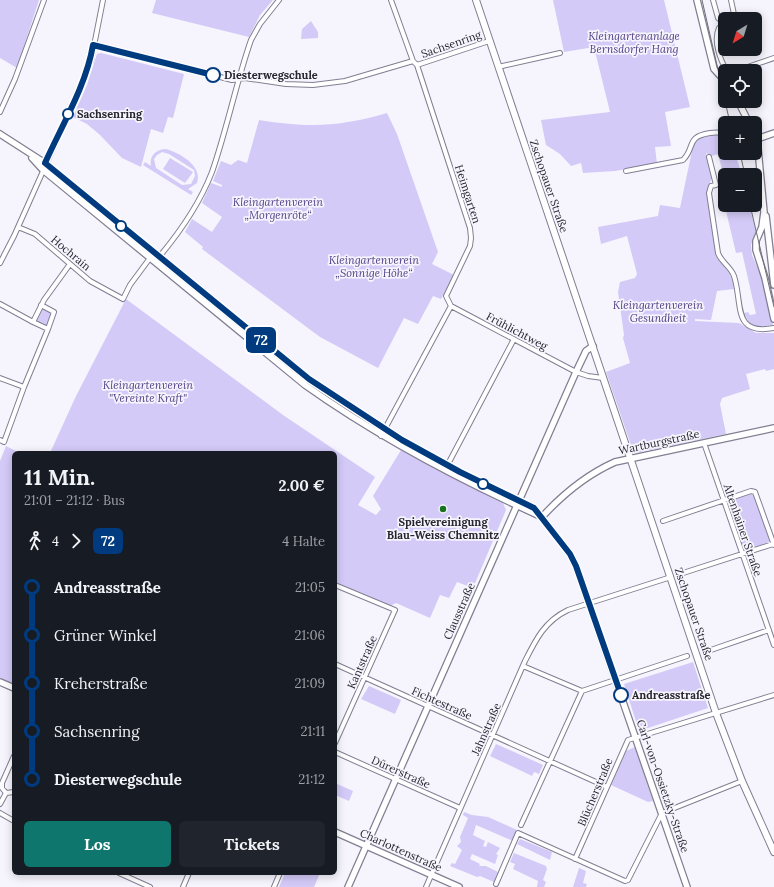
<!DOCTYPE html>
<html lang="de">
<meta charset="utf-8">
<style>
:root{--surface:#171b24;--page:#20242c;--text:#f1f3f6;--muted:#9ea1a6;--accent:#0f766e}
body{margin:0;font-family:Lora,serif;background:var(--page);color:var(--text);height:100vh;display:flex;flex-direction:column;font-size:15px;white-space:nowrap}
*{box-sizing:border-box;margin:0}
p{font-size:13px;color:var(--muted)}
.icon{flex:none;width:22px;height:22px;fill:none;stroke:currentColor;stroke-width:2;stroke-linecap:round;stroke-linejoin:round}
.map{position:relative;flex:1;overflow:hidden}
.drawer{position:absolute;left:12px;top:451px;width:325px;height:424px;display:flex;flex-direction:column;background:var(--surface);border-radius:6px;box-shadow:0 2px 10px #0003}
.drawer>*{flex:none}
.badge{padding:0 8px;border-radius:6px;font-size:14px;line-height:26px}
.needle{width:26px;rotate:218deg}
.fabs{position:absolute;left:718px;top:12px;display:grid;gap:8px}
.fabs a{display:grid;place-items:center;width:44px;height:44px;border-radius:6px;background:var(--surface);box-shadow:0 2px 10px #0003;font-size:20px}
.map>.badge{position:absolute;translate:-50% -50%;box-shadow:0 0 0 2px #fff}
.legs{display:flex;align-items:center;gap:6px;height:44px;padding:0 12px;font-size:13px}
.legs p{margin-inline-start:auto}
.overview{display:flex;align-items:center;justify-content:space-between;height:68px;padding:0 12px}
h1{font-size:22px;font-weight:700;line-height:30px}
.action{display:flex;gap:8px;margin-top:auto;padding:8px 12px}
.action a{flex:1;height:46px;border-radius:6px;background:var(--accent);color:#fff;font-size:16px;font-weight:700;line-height:46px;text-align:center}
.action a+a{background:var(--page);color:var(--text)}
ul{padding:0 12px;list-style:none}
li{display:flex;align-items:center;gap:14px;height:48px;font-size:15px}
li i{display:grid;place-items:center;width:6px;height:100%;margin:0 5px;background:currentColor}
li i::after{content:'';width:10px;height:10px;margin:-5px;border:3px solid;border-radius:50%;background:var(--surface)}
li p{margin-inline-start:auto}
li:first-child i{background:linear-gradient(#0000 50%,currentColor 0)}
li:last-child i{background:linear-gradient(currentColor 50%,#0000 0)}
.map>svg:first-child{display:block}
</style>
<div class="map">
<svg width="774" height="887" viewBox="0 0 774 887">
<rect width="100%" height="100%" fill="#f6f5fe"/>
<!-- green -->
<path fill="#d3caf7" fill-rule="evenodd" d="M0 0H39L17 68 0 58Z
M156 0H273L260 15 249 37 152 13Z
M553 0H664L690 107 665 112 671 146 655 147 657 164 615 171 583 173 581 163 571 166 560 154 546 145 541 120 610 112 594 47 564 52Z
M311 21 318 32V38L301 39 302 29Z
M101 53 184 74 173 118 168 117 163 133 151 129 141 167 122 158 100 135 87 124 73 117 87 85 97 54Z
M387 113 397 134 438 252 432 264 454 275 441 299 433 296 418 324 404 318 378 368 320 337 202 249 203 247 185 232 192 219 212 232 222 217 202 203 211 183 222 187V185L213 181 221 161 231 165 238 160 247 163 259 120C310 128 338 127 387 113Z
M716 134 725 139V153H735L742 175H725V181L718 154 712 156 706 153 712 177 709 185 716 256C726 272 731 269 734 289L717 291 711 320 695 319V321L739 323 756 333H774V369L766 371 765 369 746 374 750 389 722 398 720 404 726 434 636 453 633 451 606 372 630 363 623 338 624 335 618 292 620 282 635 278 637 274 627 236 601 244 598 227 658 216 660 205 680 208 693 146C699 136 705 136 716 134Z
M166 149C180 153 203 166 197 183L188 189 193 192 191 195 143 165 145 162 151 166C149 156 156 149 166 149ZM162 152 169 154 194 170 195 176 191 184 182 185 156 168 154 159 157 155Z
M170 158 193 172 185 183 163 169Z
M725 186V205H749L756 231 751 245 752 255 763 280 773 324 772 325 756 327 749 322 744 313 748 312 750 315 756 314 742 252 736 253 721 190Z
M126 299 283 415 375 477 358 505 376 515 381 509 373 496 401 450 503 503 506 510 473 588 457 582 449 598 440 595 430 618 396 603 390 606 335 582V453H50L76 396Z
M42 307 52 311 48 327 35 321Z
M6 446 20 453H14V686L0 680V461Z
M749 493 754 496 770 542 743 551 726 501Z
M693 662 708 708 639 731 624 684Z
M369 686 401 700 395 714 361 699Z
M496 744 543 765 539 774 534 772 532 776 490 756Z
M635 747 653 801 648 802 611 785 626 751Z
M335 783 353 791 349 801 335 795Z
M464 812 472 815 488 817 517 830 513 841 476 825 473 835 485 841 483 846 486 847 488 842 500 848 496 854 498 855 495 864 472 854 470 859 480 864 479 866H486L498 872 494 882 480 876 477 877 450 866 452 863 455 864 462 850 457 846 461 842 460 837 468 818 463 815Z
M520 839 552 852 550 860 517 844Z
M514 853 546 866 547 869 543 880 546 882 544 887H537L538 881 513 869 515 864 510 862Z
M579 868 586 871 583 883 587 884 586 887H573Z
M285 873H320L314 887H279Z"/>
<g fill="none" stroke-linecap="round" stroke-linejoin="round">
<!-- street casing -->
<g stroke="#817e91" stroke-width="6">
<path id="street" d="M391 0 413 61 417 65 470 228 471 238 470 246 446 296 451 306
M713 0 718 18 725 23
M731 0 735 19
M725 25 719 28C713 40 720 60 727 71
M93 45 232 80 245 78 286 84 313 85 345 81 413 61
M417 65 489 41
M498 67 560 53
M736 71 774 58
M0 112 15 79 44 0
M709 157 716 185 711 186 709 193 718 253C721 262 731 267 734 276 743 304 732 336 774 328
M626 171 683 160C696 147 685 137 710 133 717 132 720 132 725 136
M18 227 35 234 90 281 123 299 130 285 150 258 159 257C180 232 200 203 212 172 227 129 236 83 251 40L260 24 279 0
M0 263 14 236 82 84 91 61 103 0
M0 304 33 322
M41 305 54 312 48 329 33 322 44 300 70 264
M451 306 576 372 588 376 603 378
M0 378 24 387
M381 436 451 306
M0 440 4 442 24 387 48 329
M704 443 774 645
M447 466 514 339
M663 521 751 491 755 492 774 545
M680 574 773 544
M335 585 395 610 335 743
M708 651 769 630
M335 664 607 787
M523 666 582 691
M335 752 460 808
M6 793 14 792
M0 804 6 793 2 788V783L14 756
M0 813 14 821
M521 825 582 691 687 656
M575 859 628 740 774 695
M119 873 150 887
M496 884 518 833 616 877 625 881 628 880 662 813 742 781
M183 887 189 873
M274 887 280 873
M426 887 525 661C536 639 545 621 568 610L671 577"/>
</g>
<!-- secondary casing -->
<g stroke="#817e91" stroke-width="8">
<path id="secondary" d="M697 0 714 69 725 81
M738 101 749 123
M0 134 45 163 309 379 402 440 455 470 534 508 570 554 576 566 687 887
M755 135 758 149 764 212 762 227 756 241V250L765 278 774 319
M757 139 774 133
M32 158 43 170 305 385C378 437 458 479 540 516
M766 216 774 285
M542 517C563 494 586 475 615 462L774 428
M0 682 14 688
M335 832 459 887
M348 887 576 372 586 351 593 346"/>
</g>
<!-- primary casing -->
<g stroke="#817e91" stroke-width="8">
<path id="primary" d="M476 0 716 713 742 781 774 852"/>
</g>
<!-- street -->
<use href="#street" stroke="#fff" stroke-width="4"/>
<!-- secondary -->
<use href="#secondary" stroke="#fff" stroke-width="5.5"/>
<!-- primary -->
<use href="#primary" stroke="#fff" stroke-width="6"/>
<!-- tram -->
<path stroke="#706e77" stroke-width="1" d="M702 0 725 100
M725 101 730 123
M740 153 745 175
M750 205 774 307"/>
</g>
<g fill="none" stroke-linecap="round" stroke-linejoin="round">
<!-- line-1 casing -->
<g stroke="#fff" stroke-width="9">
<path id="line-1" d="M213 75 93 45C86 86 62 125 45 163L309 379 402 440 460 472 534 508 570 554 576 566 621 695"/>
</g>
<!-- line-1 -->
<use href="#line-1" stroke="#003b80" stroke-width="6"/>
</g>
<!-- markers -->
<g fill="#fff" stroke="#003b80" stroke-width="2">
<circle cx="213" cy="75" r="7"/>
<circle cx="68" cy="114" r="5"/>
<circle cx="121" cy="226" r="5"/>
<circle cx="483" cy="484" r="5"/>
<circle cx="621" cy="695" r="7"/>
</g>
<circle fill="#187320" stroke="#f6f5fe" stroke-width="1.5" cx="443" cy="509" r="4"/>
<g text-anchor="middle" stroke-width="3.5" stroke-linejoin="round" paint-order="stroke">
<!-- park labels -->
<g font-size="11" font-style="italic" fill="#544087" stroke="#f6f5fe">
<text x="634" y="40">Kleingartenanlage<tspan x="634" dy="13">Bernsdorfer Hang</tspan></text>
<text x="278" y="206">Kleingartenverein<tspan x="278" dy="13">„Morgenröte“</tspan></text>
<text x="374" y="264">Kleingartenverein<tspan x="374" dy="13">„Sonnige Höhe“</tspan></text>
<text x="658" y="309">Kleingartenverein<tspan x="658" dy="13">Gesundheit</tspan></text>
<text x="148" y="389">Kleingartenverein<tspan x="148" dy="13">"Vereinte Kraft"</tspan></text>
</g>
<!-- street labels -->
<g font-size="11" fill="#27252d" stroke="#f6f5fe">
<text transform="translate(451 44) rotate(-19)" y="4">Sachsenring</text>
<text transform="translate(549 186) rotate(71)" y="4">Zschopauer Straße</text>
<text transform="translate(468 194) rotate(72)" y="4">Heimgarten</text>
<text transform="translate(71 253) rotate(40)" y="4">Hochrain</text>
<text transform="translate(517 331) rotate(28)" y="4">Frühlichtweg</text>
<text transform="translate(659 442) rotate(-12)" y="4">Wartburgstraße</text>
<text transform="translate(743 530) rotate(71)" y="4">Altenhainer Straße</text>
<text transform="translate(459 611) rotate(-66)" y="4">Clausstraße</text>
<text transform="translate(694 614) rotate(71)" y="4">Zschopauer Straße</text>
<text transform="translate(362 662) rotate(-66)" y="4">Kantstraße</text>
<text transform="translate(442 703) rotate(24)" y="4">Fichtestraße</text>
<text transform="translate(486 729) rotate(-66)" y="4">Jahnstraße</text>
<text transform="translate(401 772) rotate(24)" y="4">Dürerstraße</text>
<text transform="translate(663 786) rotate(71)" y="4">Carl-von-Ossietzky-Straße</text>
<text transform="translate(595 792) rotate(-67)" y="4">Blücherstraße</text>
<text transform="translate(401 850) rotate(24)" y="4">Charlottenstraße</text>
</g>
<!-- stop labels -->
<g font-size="11" font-weight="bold" fill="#27252d" stroke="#f6f5fe" text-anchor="start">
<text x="224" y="79">Diesterwegschule</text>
<text x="77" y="118">Sachsenring</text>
<text x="632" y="699">Andreasstraße</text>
</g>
<!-- poi labels -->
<g font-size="11" font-weight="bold" fill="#27252d" stroke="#f6f5fe">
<text x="443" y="526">Spielvereinigung<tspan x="443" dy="13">Blau-Weiss Chemnitz</tspan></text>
</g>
</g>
</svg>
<div class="fabs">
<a><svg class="needle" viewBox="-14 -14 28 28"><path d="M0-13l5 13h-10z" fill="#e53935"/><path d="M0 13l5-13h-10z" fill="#9ea1a6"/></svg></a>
<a><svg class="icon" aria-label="locate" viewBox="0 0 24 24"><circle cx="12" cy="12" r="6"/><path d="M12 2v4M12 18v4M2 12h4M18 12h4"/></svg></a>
<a>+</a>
<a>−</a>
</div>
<b class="badge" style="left:261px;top:340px;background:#003b80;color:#fff">72</b>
<section class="drawer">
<div class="overview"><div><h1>11 Min.</h1><p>21:01 – 21:12 · Bus</p></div><b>2.00 €</b></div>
<div class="legs"><svg class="icon" aria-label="walk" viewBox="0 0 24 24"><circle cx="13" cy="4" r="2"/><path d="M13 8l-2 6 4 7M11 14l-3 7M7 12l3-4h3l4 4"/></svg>4<svg class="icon" aria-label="forward" viewBox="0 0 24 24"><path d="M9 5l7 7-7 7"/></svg><b class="badge" style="background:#003b80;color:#fff">72</b><p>4 Halte</p></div>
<ul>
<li><i style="color:#003b80"></i><b>Andreasstraße</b><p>21:05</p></li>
<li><i style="color:#003b80"></i><span>Grüner Winkel</span><p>21:06</p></li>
<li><i style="color:#003b80"></i><span>Kreherstraße</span><p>21:09</p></li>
<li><i style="color:#003b80"></i><span>Sachsenring</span><p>21:11</p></li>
<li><i style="color:#003b80"></i><b>Diesterwegschule</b><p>21:12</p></li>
</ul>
<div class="action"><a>Los</a><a>Tickets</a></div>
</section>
</div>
